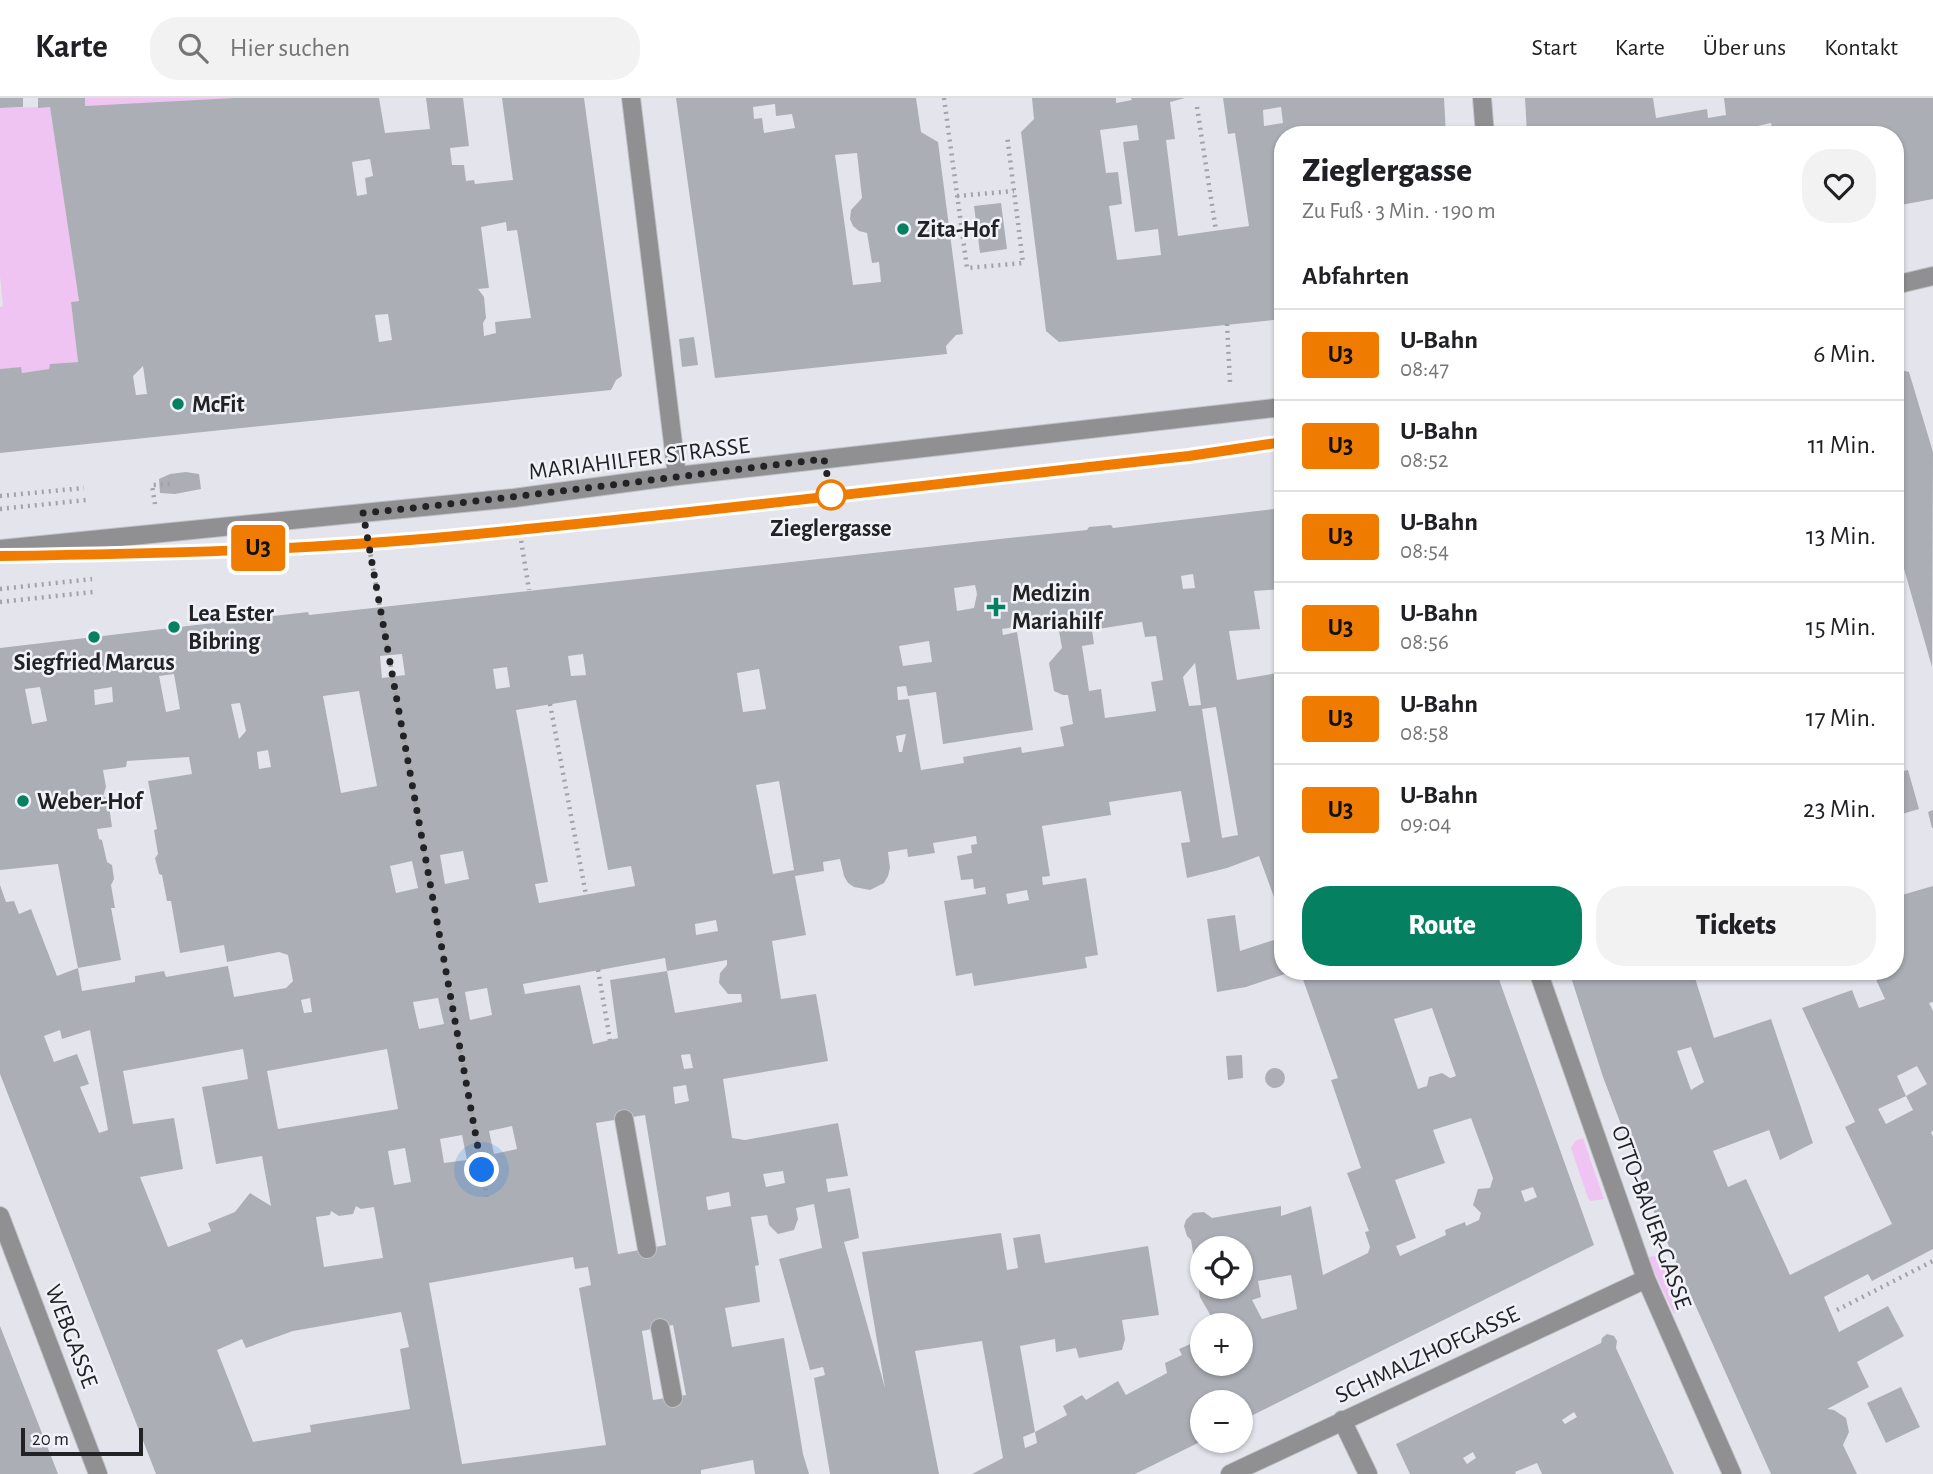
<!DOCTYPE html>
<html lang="de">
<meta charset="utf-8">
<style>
:root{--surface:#fff;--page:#f2f2f2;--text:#202124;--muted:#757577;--line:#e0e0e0;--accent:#058060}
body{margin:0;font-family:"Alegreya Sans",sans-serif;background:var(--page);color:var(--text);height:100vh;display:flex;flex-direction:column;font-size:26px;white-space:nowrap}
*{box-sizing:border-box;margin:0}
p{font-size:23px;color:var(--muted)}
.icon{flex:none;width:38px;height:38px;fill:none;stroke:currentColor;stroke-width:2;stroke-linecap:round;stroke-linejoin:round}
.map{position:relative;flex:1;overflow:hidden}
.details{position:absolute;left:1274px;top:28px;width:630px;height:854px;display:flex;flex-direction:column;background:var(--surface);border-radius:28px;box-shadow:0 2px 5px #0004}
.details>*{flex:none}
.badge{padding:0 14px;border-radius:5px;font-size:24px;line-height:46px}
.tools{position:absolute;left:1190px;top:1138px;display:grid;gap:14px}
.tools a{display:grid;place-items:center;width:63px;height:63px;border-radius:50%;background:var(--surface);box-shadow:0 2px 5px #0004;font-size:35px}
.scale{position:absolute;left:21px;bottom:18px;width:122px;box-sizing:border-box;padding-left:7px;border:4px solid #222225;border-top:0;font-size:19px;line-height:24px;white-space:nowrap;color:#222225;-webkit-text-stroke:5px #f1f2f9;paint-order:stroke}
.you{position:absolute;width:35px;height:35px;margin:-18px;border:5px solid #fff;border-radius:50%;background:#1a73e8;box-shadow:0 0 0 10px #1a73e833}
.map>.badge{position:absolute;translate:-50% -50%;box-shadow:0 0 0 4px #fff}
h2{padding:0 28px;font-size:26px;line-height:63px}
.round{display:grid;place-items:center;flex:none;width:74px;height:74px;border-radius:28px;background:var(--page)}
.headline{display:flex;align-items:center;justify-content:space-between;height:119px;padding:0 28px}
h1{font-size:33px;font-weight:800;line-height:52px}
.action{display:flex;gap:14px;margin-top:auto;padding:14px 28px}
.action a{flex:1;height:80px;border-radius:28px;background:var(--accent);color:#fff;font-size:28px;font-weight:800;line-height:80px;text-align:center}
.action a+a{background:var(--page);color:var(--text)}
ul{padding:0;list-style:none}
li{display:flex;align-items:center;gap:21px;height:91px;padding:0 28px;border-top:2px solid var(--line)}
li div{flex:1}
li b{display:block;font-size:26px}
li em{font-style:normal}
li .badge{min-width:77px;font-weight:700;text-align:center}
header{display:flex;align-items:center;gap:42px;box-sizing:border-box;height:98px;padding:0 35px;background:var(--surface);border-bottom:2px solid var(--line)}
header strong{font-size:33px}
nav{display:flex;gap:38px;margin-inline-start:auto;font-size:24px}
.search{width:490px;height:63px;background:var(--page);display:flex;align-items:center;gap:18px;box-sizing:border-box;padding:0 24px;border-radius:28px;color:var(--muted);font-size:26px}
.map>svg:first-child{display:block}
</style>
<header>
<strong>Karte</strong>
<div class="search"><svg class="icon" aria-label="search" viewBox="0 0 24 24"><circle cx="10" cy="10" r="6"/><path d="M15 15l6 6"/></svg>Hier suchen</div>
<nav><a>Start</a><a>Karte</a><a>Über uns</a><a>Kontakt</a></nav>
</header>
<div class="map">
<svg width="1933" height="1376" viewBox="0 0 1933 1376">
<rect width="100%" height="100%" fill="#e4e5ec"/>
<!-- green -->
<path fill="#efc3f2" d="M85 0H235V2L85 8Z
M50 9 79 203 71 204 78 264 50 266 49 271 22 275 21 269 0 271V209L3 208 0 178V10Z
M1583 1040 1604 1101 1591 1103 1588 1100 1571 1050 1575 1043Z
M1655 1158 1664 1166 1680 1205V1211L1674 1216 1650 1165 1649 1159Z"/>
<!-- building -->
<path fill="#abafb5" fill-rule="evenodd" d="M0 0H23V9L0 10Z
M38 0H85V8L235 0H379L385 35 430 31 426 0H463L469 48 450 50 452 67H464L466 83 474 82 475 86 513 82 502 0H584L622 278 616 282 611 292 0 355V271L21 269 22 275 49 271 50 266 78 264 71 204 79 203 50 9 38 10ZM370 61 373 78 365 80 367 96 357 98 352 64ZM506 124 507 133 517 132 531 220 495 224 496 235 484 238 483 225 486 220 484 199 478 191 489 190 481 129ZM388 216 392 242 379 244 375 217ZM143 268 147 296 136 297 133 278Z
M676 0H916L921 34 938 44 963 236 956 237 946 248 947 256 715 280ZM775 6 776 18 792 16 795 30 764 35 762 20 754 21 753 9ZM857 55 862 100 851 112 850 121 853 128 859 133 867 135 872 165 879 164 881 184 853 187 835 57Z
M1032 0H1116V5L1132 2 1131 0H1185L1170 4 1175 41 1166 42 1178 138 1249 128 1235 35 1228 36 1223 0H1444L1446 37H1283V114L1275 115 1278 142H1283V221L1059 244 1046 233 1021 34 1034 21ZM1281 9 1283 25 1264 28 1263 12ZM1137 27 1139 42 1123 44 1135 134 1158 131 1161 157 1117 162 1109 108 1122 106 1118 74 1106 75 1100 32Z
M1525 0H1653L1656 20 1707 11 1708 20 1726 17 1724 0H1933V101L1901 107 1895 118V37H1773L1771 25 1753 29 1754 37H1527Z
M1001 105 1007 151 980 155 974 108Z
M694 239 698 267 682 269 679 241Z
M1905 273 1909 274 1933 354 1932 569 1895 439V275Z
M186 374 199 376 201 391 175 396 160 395 159 381 170 376Z
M1283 410V491L1254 493 1260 531 1229 533 1237 582 1283 574V824L1259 758 1227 770 1187 780 1181 745 1190 744 1181 693 1109 704 1111 717 1042 728 1050 778 1042 779 1043 787 1086 780 1098 857 1085 859 1087 870 974 888 972 875 956 878 944 803 986 796 985 789 974 791 973 781 961 782 957 758 972 755 971 747 977 746 976 738 933 745 935 755 908 759 907 751 888 754 890 770 888 778 884 785 870 792 854 789 848 785 844 778 840 761 823 764 824 773 795 778 806 837 772 843 781 901 816 896 828 963 723 981 732 1040 745 1042 838 1025 848 1078 826 1081 828 1094 850 1090 859 1140 844 1144 885 1290 862 1154 1001 1135 1007 1172 1018 1170 1013 1140 1040 1136 1045 1165 1148 1148 1159 1217 1122 1222 1125 1241 1122 1252 1079 1260 1076 1250 1056 1254 1055 1241 1020 1248 1035 1334 1023 1339 1025 1350 1037 1345 1035 1334 1067 1317 1063 1308 1082 1297 1086 1302 1118 1283 1126 1297 1167 1275 1165 1265 1182 1257 1179 1251 1202 1241V1265H1241V1227H1216L1200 1199 1191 1142 1187 1138 1184 1128 1186 1122 1193 1115 1204 1114 1212 1120 1281 1108V1118L1311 1108 1323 1177 1368 1155 1370 1149 1365 1134 1369 1133 1347 1075 1361 1070 1331 982 1338 980 1300 873H1376L1379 882 1387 880 1390 873H1496L1594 1147 1241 1323V1304H1202V1343L1135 1376H972L1003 1360 982 1243 915 1253 939 1376H830L814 1280 825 1277 823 1269 810 1272 779 1161 822 1150 814 1106 796 1110 798 1121 794 1132 778 1136 769 1127 767 1117 751 1119 759 1167 755 1168 760 1204 725 1210 732 1249 784 1240 803 1356 809 1376H755L753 1362 701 1372V1376H156L0 976V787L6 804 14 803 19 816 31 811 57 878 78 870 58 766 0 772V550L308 514 309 517 1028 438 1087 432 1089 429 1111 427 1113 430ZM1193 476 1195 490 1183 491 1181 478ZM975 487 977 496 974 510 957 513 954 490ZM1057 522 1062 550 1049 565 1054 593 1063 597H1068L1073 626 1060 629 1064 648 1022 655 1021 649 963 659 964 665 921 672 909 601 898 602 897 589 906 588 908 598 936 594 943 646 1033 632 1017 534 1003 537 1002 531ZM1142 524 1145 539 1156 538 1163 582 1151 584 1156 613 1105 620 1101 591 1089 593 1082 548 1094 546 1092 532ZM929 543 932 564 903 568 899 548ZM402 556 405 577 382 580 380 558ZM583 556 586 577 571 578 568 558ZM1195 565 1201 607 1189 608 1183 579ZM507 569 510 589 496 591 493 571ZM759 571 766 611 743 614 737 575ZM174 576 180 611 166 614 159 578ZM40 589 47 623 32 626 25 591ZM112 589 113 604 95 607 94 592ZM359 593 377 688 341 695 323 598ZM576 602 608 772 631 768 635 788 539 805 535 786 548 784 516 612ZM240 605 246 633 239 641 231 606ZM1216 609 1238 737 1222 740 1202 611ZM906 636 902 654H899L896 638ZM268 652 271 669 259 671 257 654ZM189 659 192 676 148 683 157 731 154 732 158 756 155 760 159 776 162 777 167 803H171L180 855 224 847 227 864 279 854 288 857 293 883 286 890 234 899 228 868 166 879 164 873 135 878V884L82 893 78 870 121 862 111 810H115L111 787 114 781 112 767 107 764 102 742 99 741 97 731 112 729 108 701 103 698 106 689 103 672 126 669 127 663ZM779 683 794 772 773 776 756 687ZM463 753 469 781 445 786 440 757ZM412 763 418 790 396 795 390 768ZM1027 792 1029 802 1008 806 1006 796ZM716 822 718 833 696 837 695 826ZM665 860 667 873 727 862V867L720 875 719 885 728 896H741L742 904 675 915 667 873 610 882 618 940 593 946 580 887 525 896 523 886ZM487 890 492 917 470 922 465 894ZM310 900 312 914 304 915 301 902ZM438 900 444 926 419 931 413 904ZM1432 910 1456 978 1450 980 1442 975 1429 979 1427 988 1418 991 1394 921ZM60 932 62 941 90 932 108 1032 99 1035 80 989 89 986 77 956 54 964 44 938ZM243 951 248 981 202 989 216 1066 262 1058 271 1108 250 1095 235 1114 208 1125 211 1133 168 1149 140 1079 183 1071 174 1020 133 1026 123 973ZM387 951 398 1011 278 1031 267 973ZM690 956 693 970 684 971 681 957ZM686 987 689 1003 675 1006 673 989ZM645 1017 666 1147 618 1156 596 1025ZM1471 1020 1493 1080 1490 1090 1478 1091 1473 1107 1481 1115 1479 1122 1466 1128 1465 1124 1445 1132 1446 1137 1400 1158 1396 1148 1416 1140 1395 1082 1445 1065 1433 1032ZM512 1028 517 1051 494 1056 489 1033ZM462 1037 467 1062 444 1065 440 1041ZM405 1050 411 1084 394 1087 388 1053ZM783 1073 785 1085 766 1089 763 1076ZM1533 1089 1537 1099 1525 1104 1521 1093ZM729 1094 731 1108 708 1112 706 1099ZM356 1108 361 1111 374 1109 383 1160 324 1169 316 1119 330 1117 331 1113 339 1118 353 1116ZM1202 1150H1241V1188H1202ZM573 1159 575 1171 588 1169 591 1187 579 1190 606 1347 462 1366 429 1185ZM1291 1177 1297 1211 1262 1221 1252 1202 1261 1199 1258 1183ZM401 1214 409 1249 400 1251 410 1311 310 1327 311 1334 253 1344 217 1252 242 1241 246 1250 293 1233ZM673 1227 686 1297 653 1302 642 1233Z
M1908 672 1919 711 1895 718V675Z
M1933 712V730H1932L1928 714Z
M1933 788V904L1929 905 1933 913V1033L1931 1034 1933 1039V1151L1872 1183 1868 1176 1824 1199 1839 1234 1888 1208 1904 1238 1857 1264 1869 1289 1827 1311 1834 1312 1846 1320 1849 1334 1843 1347 1857 1376H1771L1658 1124 1603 979 1569 873H1715L1695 880 1714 940 1771 921 1813 1045 1780 1062 1769 1032 1713 1053 1728 1089 1746 1081 1790 1177 1892 1126 1845 1029 1855 1024 1802 910 1852 892 1859 910 1885 901 1872 873H1895V799ZM1691 949 1704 984 1691 992 1677 953ZM1917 968 1927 986 1906 998 1913 1012 1886 1026 1878 1011 1906 998 1897 978Z
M1235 817 1240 853 1283 839V873L1291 874 1246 889 1217 894 1207 821Z
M1242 957 1243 980 1228 982 1226 958Z
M1265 980a10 10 0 1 1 20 0a10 10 0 1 1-20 0Z
M0 1228 58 1376H0Z
M1607 1236 1614 1238 1617 1243 1616 1250 1674 1376H1542L1537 1365 1515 1374 1516 1376H1410L1396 1346 1601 1245 1602 1240ZM1574 1314 1577 1319 1565 1326 1562 1322ZM1473 1354 1476 1360 1467 1366 1463 1360Z
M1901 1289 1920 1329 1886 1345 1867 1305Z"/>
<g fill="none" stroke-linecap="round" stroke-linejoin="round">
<!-- service casing -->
<g stroke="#c1c2c8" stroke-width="20">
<path id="service" d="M624 1021 647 1151
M660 1230 673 1300"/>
</g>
<!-- pedestrian casing -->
<g stroke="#c1c2c8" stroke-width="20">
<path id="pedestrian" d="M1895 187 1933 178"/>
</g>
<!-- minor casing -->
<g stroke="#c1c2c8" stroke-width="20">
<path id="minor" d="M631 0 677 378
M1482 0 1485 37
M0 451 514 400 677 378 1283 309
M1538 873 1646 1181 1732 1376
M0 1118 98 1376
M1342 1322 1368 1376
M1230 1376 1646 1181"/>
</g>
<!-- path -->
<path stroke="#a2a2a8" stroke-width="4.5" stroke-dasharray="2 5" stroke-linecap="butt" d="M944 0 967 170 1023 165 1007 37
M1197 9 1216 133
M957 98 1014 93
M1227 226 1230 284
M0 398 84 390
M155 406 152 387 170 386
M0 411 86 402
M519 429 529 492
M368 443 487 1099
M0 491 92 481
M0 504 93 494
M550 606 586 797
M598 872 610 942
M1837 1212 1933 1163"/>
<!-- service -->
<use href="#service" stroke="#908f92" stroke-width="18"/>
<!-- pedestrian -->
<use href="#pedestrian" stroke="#908f92" stroke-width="18"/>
<!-- minor -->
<use href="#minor" stroke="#908f92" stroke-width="18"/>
</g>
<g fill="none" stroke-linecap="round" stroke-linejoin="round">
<!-- line casing -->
<g stroke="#fff" stroke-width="16">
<path id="line" d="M0 458C156 456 312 452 467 437 708 414 949 384 1189 358L1283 344"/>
</g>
<!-- line -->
<use href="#line" stroke="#ef7c00" stroke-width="10"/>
<!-- walk -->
<path stroke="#222225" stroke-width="7" stroke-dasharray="0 12.6" d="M482 1072 363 415C517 400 671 379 824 361L831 397"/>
</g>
<!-- markers -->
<g fill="#058060" stroke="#f1f2f9" stroke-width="2.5">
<circle cx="903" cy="131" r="7"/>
<circle cx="178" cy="306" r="7"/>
<path d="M992.5 498.5h7v7h7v7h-7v7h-7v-7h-7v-7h7z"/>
<circle cx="174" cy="529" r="7"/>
<circle cx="94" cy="539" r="7"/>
<circle cx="23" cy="703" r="7"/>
</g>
<circle fill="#fff" stroke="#ef7c00" stroke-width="3.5" cx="831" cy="397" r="14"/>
<g text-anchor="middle" stroke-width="5" stroke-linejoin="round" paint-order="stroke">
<!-- poi labels -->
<g font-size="24" font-weight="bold" fill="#222225" stroke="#f1f2f9" text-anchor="start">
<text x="917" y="139">Zita-Hof</text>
<text x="192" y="314">McFit</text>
<text x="1012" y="503">Medizin<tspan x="1012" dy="28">Mariahilf</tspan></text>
<text x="188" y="523">Lea Ester<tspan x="188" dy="28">Bibring</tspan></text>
<text x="94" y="572" text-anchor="middle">Siegfried Marcus</text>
<text x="37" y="711">Weber-Hof</text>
</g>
<!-- street labels -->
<g font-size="24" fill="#222225" stroke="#f1f2f9">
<text transform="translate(639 360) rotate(-7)" y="8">MARIAHILFER STRASSE</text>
<text transform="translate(1652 1119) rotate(70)" y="8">OTTO-BAUER-GASSE</text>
<text transform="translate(72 1238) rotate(69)" y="8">WEBGASSE</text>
<text transform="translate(1427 1256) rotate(-25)" y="8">SCHMALZHOFGASSE</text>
</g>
<!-- stop labels -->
<g font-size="24" font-weight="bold" fill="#222225" stroke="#f1f2f9">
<text x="831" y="438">Zieglergasse</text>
</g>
</g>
</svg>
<div class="tools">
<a><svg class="icon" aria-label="locate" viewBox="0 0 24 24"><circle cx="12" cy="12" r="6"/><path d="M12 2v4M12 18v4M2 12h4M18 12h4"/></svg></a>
<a>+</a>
<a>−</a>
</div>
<div class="scale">20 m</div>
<div class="you" style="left:482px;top:1072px"></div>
<b class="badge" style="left:258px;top:450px;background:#ef7c00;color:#111">U3</b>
<section class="details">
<div class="headline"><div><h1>Zieglergasse</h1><p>Zu Fuß · 3 Min. · 190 m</p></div><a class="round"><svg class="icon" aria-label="heart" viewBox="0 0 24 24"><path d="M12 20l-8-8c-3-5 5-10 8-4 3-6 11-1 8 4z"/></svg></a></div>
<h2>Abfahrten</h2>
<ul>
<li><span class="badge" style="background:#ef7c00;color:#111">U3</span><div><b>U-Bahn</b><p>08:47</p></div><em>6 Min.</em></li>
<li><span class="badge" style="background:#ef7c00;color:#111">U3</span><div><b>U-Bahn</b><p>08:52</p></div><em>11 Min.</em></li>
<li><span class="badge" style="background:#ef7c00;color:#111">U3</span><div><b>U-Bahn</b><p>08:54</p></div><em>13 Min.</em></li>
<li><span class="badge" style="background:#ef7c00;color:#111">U3</span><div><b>U-Bahn</b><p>08:56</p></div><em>15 Min.</em></li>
<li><span class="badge" style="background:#ef7c00;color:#111">U3</span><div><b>U-Bahn</b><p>08:58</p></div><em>17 Min.</em></li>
<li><span class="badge" style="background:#ef7c00;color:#111">U3</span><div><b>U-Bahn</b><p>09:04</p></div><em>23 Min.</em></li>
</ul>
<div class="action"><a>Route</a><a>Tickets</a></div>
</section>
</div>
